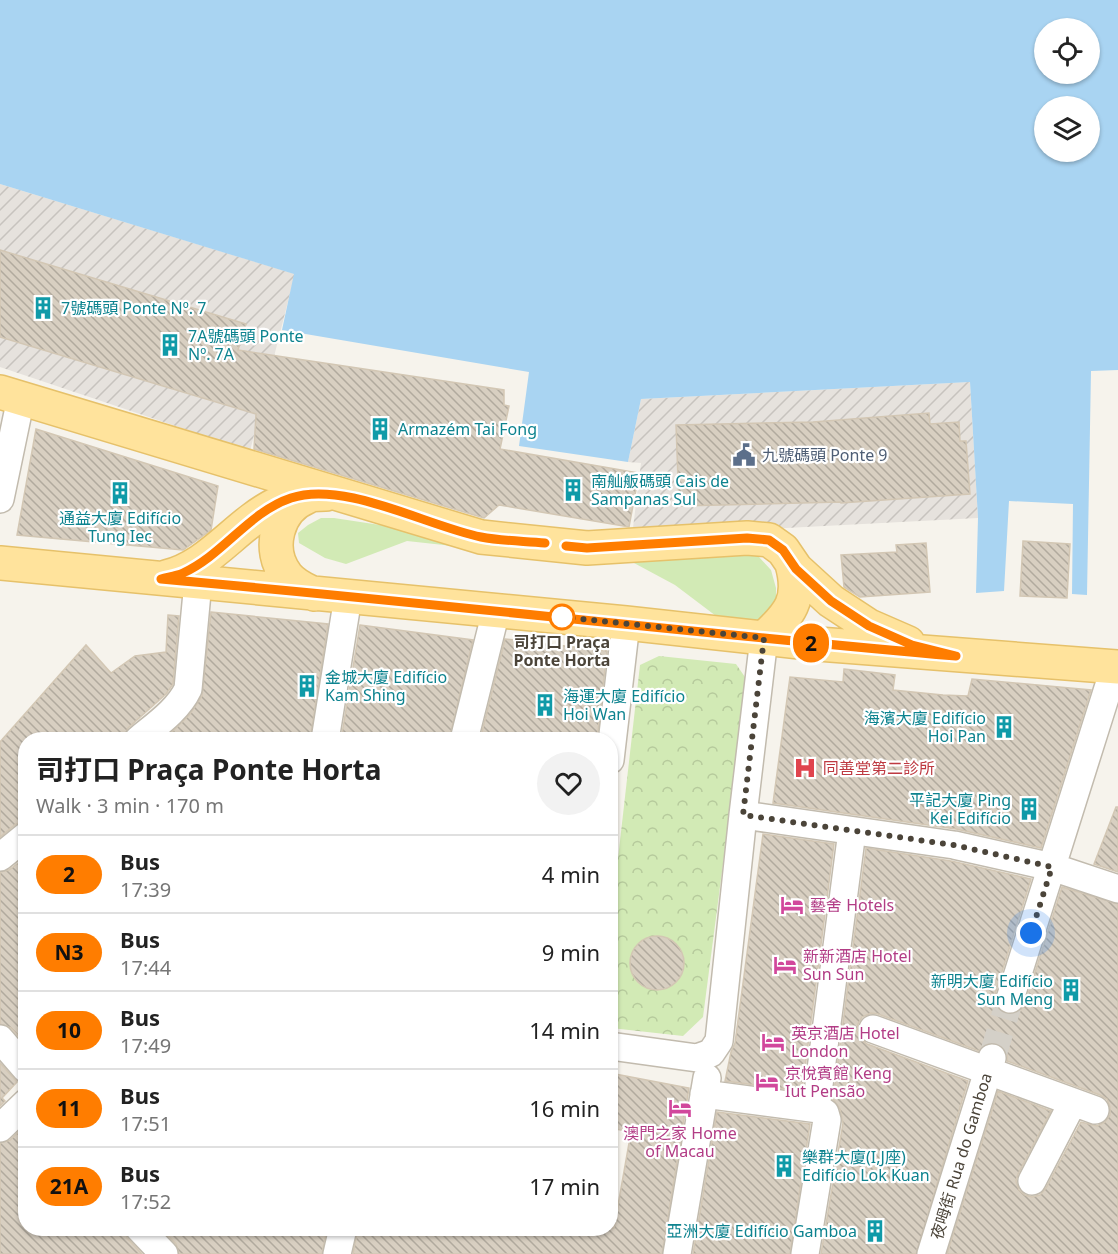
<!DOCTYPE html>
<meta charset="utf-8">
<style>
:root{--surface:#fff;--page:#f2f2f2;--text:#222;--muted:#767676;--line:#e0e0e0}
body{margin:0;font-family:"Noto Sans","Noto Sans SC",sans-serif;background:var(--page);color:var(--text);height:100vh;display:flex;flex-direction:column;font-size:22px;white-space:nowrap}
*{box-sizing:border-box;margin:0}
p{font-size:20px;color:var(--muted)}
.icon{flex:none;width:33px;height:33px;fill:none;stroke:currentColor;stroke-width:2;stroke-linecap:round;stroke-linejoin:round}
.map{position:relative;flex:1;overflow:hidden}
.sheet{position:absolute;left:18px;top:732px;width:600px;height:504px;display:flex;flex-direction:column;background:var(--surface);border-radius:24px;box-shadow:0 2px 4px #0004}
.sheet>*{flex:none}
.badge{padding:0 12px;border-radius:20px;font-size:21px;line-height:39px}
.buttons{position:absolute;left:1034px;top:18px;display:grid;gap:12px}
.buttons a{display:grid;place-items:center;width:66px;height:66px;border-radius:50%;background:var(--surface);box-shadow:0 2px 4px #0004;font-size:30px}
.you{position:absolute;width:30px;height:30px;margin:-15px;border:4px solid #fff;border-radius:50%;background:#1a73e8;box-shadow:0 0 0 9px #1a73e833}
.map>.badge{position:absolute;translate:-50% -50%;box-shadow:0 0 0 3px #fff}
.round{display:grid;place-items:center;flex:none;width:63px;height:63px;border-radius:32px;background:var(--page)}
.summary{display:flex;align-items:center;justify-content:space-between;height:102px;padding:0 18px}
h1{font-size:28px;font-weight:700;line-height:45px}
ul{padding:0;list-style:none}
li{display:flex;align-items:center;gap:18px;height:78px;padding:0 18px;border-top:2px solid var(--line)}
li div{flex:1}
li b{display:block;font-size:22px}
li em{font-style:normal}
li .badge{min-width:66px;font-weight:700;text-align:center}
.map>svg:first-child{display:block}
</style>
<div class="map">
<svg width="1118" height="1254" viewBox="0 0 1118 1254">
<defs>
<pattern id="industrial-furrows" width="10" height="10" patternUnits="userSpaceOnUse" patternTransform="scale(1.5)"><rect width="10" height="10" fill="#e6e2dd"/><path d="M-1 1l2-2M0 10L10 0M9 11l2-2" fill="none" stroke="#c7c3be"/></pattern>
<pattern id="park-crowns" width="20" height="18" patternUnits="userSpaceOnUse" patternTransform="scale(1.5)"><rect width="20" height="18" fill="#d2eab5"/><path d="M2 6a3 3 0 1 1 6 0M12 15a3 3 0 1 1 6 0" fill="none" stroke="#b6ca9c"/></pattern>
<pattern id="building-back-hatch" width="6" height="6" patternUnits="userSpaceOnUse" patternTransform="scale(1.5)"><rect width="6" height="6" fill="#d8cfc1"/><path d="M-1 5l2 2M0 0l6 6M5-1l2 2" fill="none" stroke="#b1aa9e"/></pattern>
</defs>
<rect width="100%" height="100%" fill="#f6f3ec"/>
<!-- industrial -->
<path fill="url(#industrial-furrows)" d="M0 184 295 274 250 451 0 367Z
M970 382 978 518 632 536 641 463 628 462 641 399Z"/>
<!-- green -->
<path fill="#d2eab5" d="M321 518H334L512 545 748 552 759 557 771 570 776 588V602L770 612 755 621 716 616 675 585 634 563 580 560 407 541 346 564 325 558 299 543 298 533 308 525Z"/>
<!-- park -->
<path fill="url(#park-crowns)" d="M659 656 736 664 747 680 703 1017 683 1036 611 1028V920L640 665Z"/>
<!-- water -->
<path fill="#a9d4f2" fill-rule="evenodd" d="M0 0H1118V370L1091 371 1087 595 1072 594 1073 504 1009 501 1004 591 976 593 978 518 970 382 641 399 628 462 519 446 529 372 282 330 294 274 0 184ZM1044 28H1089V74H1044ZM1044 106H1089V152H1044Z"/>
<!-- building -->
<path fill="url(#building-back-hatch)" stroke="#d3c7b4" stroke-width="1.5" d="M0 250 246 324 238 350 504 390V405L509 406 500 449 639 473 629 527 499 505 484 518 254 449 256 414 0 337Z
M929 413 930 424 959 422 960 441H966L970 494 841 503 840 502 679 506 676 425 813 422Z
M36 429 218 486 211 530 183 550 17 535Z
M1023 541 1070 544 1067 598 1020 596Z
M926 543 930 592 860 597 844 587 841 555 897 552 896 545Z
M211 612 328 624 310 740H164L190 714 202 696Z
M168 615 179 616 173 684 166 694 128 728 123 740H26V821L16 824 0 837V742L86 645 111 673 135 656 166 652Z
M360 625 473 640 449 740H341Z
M505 639 607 651 597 740H480Z
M844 669 895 675 893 690 943 695 968 696 972 679 1091 690 1041 848 956 829 773 803 790 677 843 682Z
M1116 807H1118V872L1094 864Z
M763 834 834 844 802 1091 725 1081 731 1052 735 1043Z
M866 848 951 861 1031 879 995 994V1002L998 1009 1006 1014H1013L1020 1011 1025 1004 1062 887 1118 904V1254H947L998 1091 1051 1111 1018 1174 1016 1181 1019 1190 1025 1195 1032 1197 1040 1195 1046 1188 1081 1122 1097 1126 1105 1122 1110 1115V1107L1107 1099 1100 1095 1007 1061V1054L1004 1048 997 1043H988L979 1051 878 1014 871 1013 862 1017 858 1024 857 1031 861 1039 867 1044 968 1081 916 1254H821L843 1123 840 1109 833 1099Z
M26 857V1044L11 1028 0 1024V872L9 870Z
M630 963a27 27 0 1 1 54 0a27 27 0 1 1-54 0Z
M0 1063 17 1082 2 1098 5 1101 0 1106Z
M610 1073 689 1088 662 1254H353L358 1228H614L631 1132 610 1128Z
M717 1112 810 1124 790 1254H693Z
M25 1126 26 1228H124L127 1238 142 1254H0V1143L10 1140Z
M161 1228H327L322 1254H179L176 1244Z"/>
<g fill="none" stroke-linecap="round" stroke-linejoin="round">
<!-- minor-tunnel -->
<path stroke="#d4d0c8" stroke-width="27" stroke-dasharray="27 14" stroke-linecap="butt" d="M992 1058 1010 999"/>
<!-- minor casing -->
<g stroke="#c2bbae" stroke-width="30">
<path id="minor" d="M0 499 21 398
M138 740C156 725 178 710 188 689L198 582
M325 740 348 597
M464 740 496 611
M610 760 626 623
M743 815 954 845 1052 867 1118 889
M0 857 26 836
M1010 999 1115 666
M873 1029 1095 1110
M0 1039 26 1069
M610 1046 697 1058 711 1053 719 1041 743 815 764 638
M704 1094 819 1109 825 1113 827 1120 805 1254
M816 1108 852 831
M0 1128 26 1103
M1032 1181 1073 1102
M139 1228 164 1254
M337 1254 343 1228
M677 1254 707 1078
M931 1254 992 1058"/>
</g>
<!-- primary casing -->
<g stroke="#e6c16a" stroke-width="36">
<path id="primary" d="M0 392 481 537 587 548 747 538 769 540 783 550 796 569 831 601 869 626 908 643
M307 497C277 509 266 550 287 576 294 585 304 589 314 594
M0 563 626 623 818 644 1118 667
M166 577C211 566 236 524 277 504 292 496 309 494 326 494
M764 638C790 614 802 600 792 564"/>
</g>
<!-- minor -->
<use href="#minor" stroke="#fff" stroke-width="27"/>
<!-- primary -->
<use href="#primary" stroke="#ffe39c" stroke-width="33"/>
</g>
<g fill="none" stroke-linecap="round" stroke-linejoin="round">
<!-- line casing -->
<g stroke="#fff" stroke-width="14">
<path id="line" d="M545 543C524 541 501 541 481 537 427 526 344 480 291 498 249 512 223 555 183 573 176 576 168 577 161 579 426 602 691 633 956 656L912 645 869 626 831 601 796 569 783 550 769 540 747 538 587 548 566 546"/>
</g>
<!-- line -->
<use href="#line" stroke="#ff7d00" stroke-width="9"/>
<!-- walk -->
<path stroke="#4b4439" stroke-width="6" stroke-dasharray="0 10.8" d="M562 617 764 638 743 815 954 845 1052 867 1031 933"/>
</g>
<!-- icons -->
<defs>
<g id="building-bare" transform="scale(1.8)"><path d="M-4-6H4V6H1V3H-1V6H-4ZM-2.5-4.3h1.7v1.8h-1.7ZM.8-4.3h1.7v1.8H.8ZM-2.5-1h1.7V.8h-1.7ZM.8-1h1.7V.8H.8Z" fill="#0f9aa8" stroke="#fff" stroke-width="2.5" paint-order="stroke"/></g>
<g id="civic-bare" transform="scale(1.8)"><path d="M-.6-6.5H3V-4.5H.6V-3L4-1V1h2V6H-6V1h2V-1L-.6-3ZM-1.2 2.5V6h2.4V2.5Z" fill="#5c6f8a" stroke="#fff" stroke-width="2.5" paint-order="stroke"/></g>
<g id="hospital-bare" transform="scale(1.8)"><path d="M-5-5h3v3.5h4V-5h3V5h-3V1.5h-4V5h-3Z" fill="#e0444e" stroke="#fff" stroke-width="2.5" paint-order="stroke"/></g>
<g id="hotel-bare" transform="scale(1.8)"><path d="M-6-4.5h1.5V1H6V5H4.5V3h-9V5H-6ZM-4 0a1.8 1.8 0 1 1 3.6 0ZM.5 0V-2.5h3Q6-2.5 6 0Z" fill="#d1479c" stroke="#fff" stroke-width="2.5" paint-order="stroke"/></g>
</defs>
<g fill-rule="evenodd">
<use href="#building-bare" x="43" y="308"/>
<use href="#building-bare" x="170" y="345"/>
<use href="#building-bare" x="380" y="429"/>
<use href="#civic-bare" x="744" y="455"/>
<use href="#building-bare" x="573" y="490"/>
<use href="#building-bare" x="120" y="493"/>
<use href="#building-bare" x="307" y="686"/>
<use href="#building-bare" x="545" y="705"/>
<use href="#building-bare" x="1004" y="727"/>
<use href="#hospital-bare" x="805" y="768"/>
<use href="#building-bare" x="1029" y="809"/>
<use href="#hotel-bare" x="792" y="905"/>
<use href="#hotel-bare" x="785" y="965"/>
<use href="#building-bare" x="1071" y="990"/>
<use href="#hotel-bare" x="773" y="1042"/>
<use href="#hotel-bare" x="767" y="1082"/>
<use href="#hotel-bare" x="680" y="1108"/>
<use href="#building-bare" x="784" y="1166"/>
<use href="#building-bare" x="875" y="1231"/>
</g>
<!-- markers -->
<circle fill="#fff" stroke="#ff7d00" stroke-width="3" cx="562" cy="617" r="12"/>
<g text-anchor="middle" stroke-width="4.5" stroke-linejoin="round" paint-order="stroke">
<!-- culture labels -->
<g font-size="16" fill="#0d838f" stroke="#fff" text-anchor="start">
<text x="61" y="314">7號碼頭 Ponte Nº. 7</text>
<text x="188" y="342">7A號碼頭 Ponte<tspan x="188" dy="18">Nº. 7A</tspan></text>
<text x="398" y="435">Armazém Tai Fong</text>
<text x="591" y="487">南舢舨碼頭 Cais de<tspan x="591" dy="18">Sampanas Sul</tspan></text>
<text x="120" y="524" text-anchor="middle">通益大廈 Edifício<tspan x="120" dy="18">Tung Iec</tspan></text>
<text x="325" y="683">金城大廈 Edifício<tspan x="325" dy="18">Kam Shing</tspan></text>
<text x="563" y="702">海運大廈 Edifício<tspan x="563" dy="18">Hoi Wan</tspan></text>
<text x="986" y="724" text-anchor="end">海濱大廈 Edifício<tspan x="986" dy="18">Hoi Pan</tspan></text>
<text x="1011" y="806" text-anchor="end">平記大廈 Ping<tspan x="1011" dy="18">Kei Edifício</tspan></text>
<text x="1053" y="987" text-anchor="end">新明大廈 Edifício<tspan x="1053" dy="18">Sun Meng</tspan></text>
<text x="802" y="1163">樂群大廈(I,J座)<tspan x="802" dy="18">Edifício Lok Kuan</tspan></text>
<text x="857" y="1237" text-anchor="end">亞洲大廈 Edifício Gamboa</text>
</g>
<!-- service labels -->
<g font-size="16" fill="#4e5e75" stroke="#fff" text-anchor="start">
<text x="762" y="461">九號碼頭 Ponte 9</text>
</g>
<!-- stop labels -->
<g font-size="16" font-weight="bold" fill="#4b4439" stroke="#fff">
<text x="562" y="648">司打口 Praça<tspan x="562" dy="18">Ponte Horta</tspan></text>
</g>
<!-- health labels -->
<g font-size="16" fill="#be3a42" stroke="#fff" text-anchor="start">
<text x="823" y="774">同善堂第二診所</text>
</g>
<!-- hotel labels -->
<g font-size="16" fill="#b23c85" stroke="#fff" text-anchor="start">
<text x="810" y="911">藝舍 Hotels</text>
<text x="803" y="962">新新酒店 Hotel<tspan x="803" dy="18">Sun Sun</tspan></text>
<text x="791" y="1039">英京酒店 Hotel<tspan x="791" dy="18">London</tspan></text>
<text x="785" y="1079">京悅賓館 Keng<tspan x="785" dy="18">Iut Pensão</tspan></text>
<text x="680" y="1139" text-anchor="middle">澳門之家 Home<tspan x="680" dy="18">of Macau</tspan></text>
</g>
<!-- street labels -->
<g font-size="16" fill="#4b4439" stroke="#fff">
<text transform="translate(961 1156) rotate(-73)" y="6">夜呣街 Rua do Gamboa</text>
</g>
</g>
</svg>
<div class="buttons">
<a><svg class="icon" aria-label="locate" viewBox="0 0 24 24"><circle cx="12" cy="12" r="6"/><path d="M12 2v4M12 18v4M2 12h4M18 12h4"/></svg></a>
<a><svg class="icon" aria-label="layers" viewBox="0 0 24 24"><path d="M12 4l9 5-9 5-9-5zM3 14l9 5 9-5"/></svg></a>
</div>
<div class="you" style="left:1031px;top:933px"></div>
<b class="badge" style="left:811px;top:643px;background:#ff7d00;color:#111">2</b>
<section class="sheet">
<div class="summary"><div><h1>司打口 Praça Ponte Horta</h1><p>Walk · 3 min · 170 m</p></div><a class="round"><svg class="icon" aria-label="heart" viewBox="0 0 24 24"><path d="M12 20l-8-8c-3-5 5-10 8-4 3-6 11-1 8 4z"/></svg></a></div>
<ul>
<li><span class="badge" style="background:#ff7d00;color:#111">2</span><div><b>Bus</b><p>17:39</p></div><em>4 min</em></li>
<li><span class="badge" style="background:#ff7d00;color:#111">N3</span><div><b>Bus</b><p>17:44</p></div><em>9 min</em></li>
<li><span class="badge" style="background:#ff7d00;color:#111">10</span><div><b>Bus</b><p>17:49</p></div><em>14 min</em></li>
<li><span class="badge" style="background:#ff7d00;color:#111">11</span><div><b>Bus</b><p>17:51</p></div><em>16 min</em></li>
<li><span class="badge" style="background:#ff7d00;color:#111">21A</span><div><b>Bus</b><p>17:52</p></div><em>17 min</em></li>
</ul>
</section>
</div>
